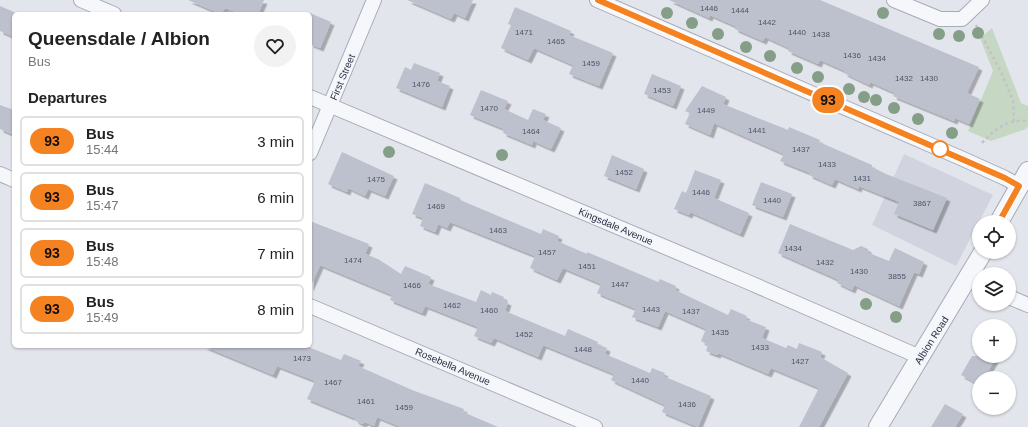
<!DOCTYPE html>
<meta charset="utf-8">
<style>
:root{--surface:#fff;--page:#f2f2f2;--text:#222;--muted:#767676;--line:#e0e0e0}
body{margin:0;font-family:Arial,sans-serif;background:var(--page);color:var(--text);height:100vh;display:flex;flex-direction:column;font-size:15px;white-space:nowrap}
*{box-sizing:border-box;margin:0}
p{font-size:13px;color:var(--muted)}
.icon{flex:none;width:22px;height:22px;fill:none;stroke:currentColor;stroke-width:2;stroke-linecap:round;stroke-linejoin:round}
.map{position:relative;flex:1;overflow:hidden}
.side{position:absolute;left:12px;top:12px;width:300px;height:336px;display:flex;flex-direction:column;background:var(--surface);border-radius:6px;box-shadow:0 1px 3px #0004}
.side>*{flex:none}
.badge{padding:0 8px;border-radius:13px;font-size:14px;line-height:26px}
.buttons{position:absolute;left:972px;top:215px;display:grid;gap:8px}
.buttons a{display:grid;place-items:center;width:44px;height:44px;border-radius:50%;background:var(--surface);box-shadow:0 1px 3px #0004;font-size:20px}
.map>.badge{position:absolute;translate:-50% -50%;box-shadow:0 0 0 2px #fff}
h2{padding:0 16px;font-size:15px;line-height:36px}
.round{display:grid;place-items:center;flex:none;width:42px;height:42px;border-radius:21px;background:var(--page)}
.headline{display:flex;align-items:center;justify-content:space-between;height:68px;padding:0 16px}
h1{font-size:19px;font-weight:600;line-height:30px}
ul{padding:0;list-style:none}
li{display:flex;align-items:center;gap:12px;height:50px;margin:0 8px 6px;padding:0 8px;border:2px solid var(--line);border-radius:6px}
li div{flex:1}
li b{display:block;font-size:15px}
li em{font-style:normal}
li .badge{min-width:44px;font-weight:700;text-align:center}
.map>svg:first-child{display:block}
</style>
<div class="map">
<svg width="1028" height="427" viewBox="0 0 1028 427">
<defs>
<filter id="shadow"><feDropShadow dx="3.5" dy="3.5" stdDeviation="0" flood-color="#0004"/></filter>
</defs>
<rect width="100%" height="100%" fill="#e3e5ec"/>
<!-- built -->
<path fill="#d1d4de" d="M904 154 993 195 956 266 872 225Z"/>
<!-- green -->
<path fill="#c6d7c3" d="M992 28 1021 103 1028 106V126L1026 129 991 141 968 131 993 71 980 38Z"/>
<!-- building -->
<path fill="#bdc0cd" filter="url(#shadow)" d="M188 0H264L258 14H241L225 8 221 14Z
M407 0H473L465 18 454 13 451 19Z
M669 0H820L979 67 967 93 980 99 969 124 955 118 954 121 893 96 895 93 870 82 869 85 844 73 845 71 820 60 818 64 795 54 788 51 789 48 765 37 763 41 735 29V26L710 15 709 18Z
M0 6 14 12V37L0 31Z
M515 7 571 31 569 35 613 53 599 86 569 74 573 65 534 48 528 60 501 48 511 25 508 24Z
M310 13 331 22 320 48 310 44Z
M414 63 440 73 437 81 450 86 442 107 396 88 405 67 411 70Z
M652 74 681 86 673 106 644 94Z
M702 86 726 97 723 104 788 130 789 127 820 140 819 142 872 165V167L886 174 947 198 933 230 894 214 899 202 859 186 858 189 835 179 832 185 809 175 810 173 780 161 784 154 714 123 710 135 685 124 690 113 685 111Z
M481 90 508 101 504 109 528 120 533 109 546 114 543 120 561 128 551 149 533 141 532 145 503 133 504 129 470 115Z
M0 105 14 110V135L0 129Z
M342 152 394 176 385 196 368 189 365 196 348 188 347 192 328 184Z
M612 155 644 169 636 189 604 176Z
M695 170 721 180 714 198 749 213 740 234 690 212 689 215 674 209 682 191 686 193Z
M761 182 792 194 783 217 752 205Z
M425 183 460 198V200L541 234 543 229 559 236 557 241 587 254V252L611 262 658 282 660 279 676 286 675 290 728 315 731 309 747 316 745 319 766 327 762 338 786 348 788 345 797 349 799 343 822 352 820 357 848 373 819 427H799L819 388 771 368 768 374 718 353 717 355 706 351 708 345 701 341 706 329 665 311 658 327 632 317 636 309 597 293 601 284 563 268 557 280 530 268 535 256 450 222 447 228 438 224 435 232 420 226 423 218 412 214Z
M310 221 369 244 365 254 378 259 401 274 405 266 431 277 428 284 476 302 481 290 491 295 492 292 504 297 503 300 508 302 505 311 565 336 568 329 598 342 597 344 607 348 605 354 650 373 652 368 665 373 663 376 711 396 698 427 662 412 665 405 611 380 614 374 543 345 538 357 494 338 491 343 474 336 478 327 425 306 422 313 390 300 392 295 320 265 310 288Z
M790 224 853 250 861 246 868 249 869 253 889 261 895 248 924 262 919 274 914 272 899 306 854 285 852 290 837 283 839 280 778 253Z
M203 346H306L341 360 344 354 361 361 358 366 412 390 464 409 463 412 498 427H401L377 417 374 426 365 422 362 424 356 421 354 418 307 399 315 381 277 366 273 375Z
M972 356H997L984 378H979V385L961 375Z
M945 404 963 414 955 427H931Z"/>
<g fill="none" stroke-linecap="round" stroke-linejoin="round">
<!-- minor casing -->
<g stroke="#a7abb7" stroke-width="16">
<path id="minor" d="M81 0 114 14
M597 0 963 159 1005 178 1019 186
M894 0 940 19H962L982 0
M310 97 748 282 920 357
M310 153 374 0
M0 174 14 180
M968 279 979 284
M1009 297 1028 305
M310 306 595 427"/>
</g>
<!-- tertiary casing -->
<g stroke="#a7abb7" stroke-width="20">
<path id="tertiary" d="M999 222 1028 171
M878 427 983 252"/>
</g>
<!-- path -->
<path stroke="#c1c3cb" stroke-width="2.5" stroke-dasharray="3 3" stroke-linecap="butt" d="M976 25 1002 74 1013 101 1014 122
M982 143C995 129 1007 119 1028 121"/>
<!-- minor -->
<use href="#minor" stroke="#f6f7fa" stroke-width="14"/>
<!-- tertiary -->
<use href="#tertiary" stroke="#f6f7fa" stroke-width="18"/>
</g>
<!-- trees -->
<g fill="#859e87">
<circle cx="667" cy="13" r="6"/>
<circle cx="883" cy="13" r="6"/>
<circle cx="692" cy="23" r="6"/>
<circle cx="978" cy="33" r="6"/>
<circle cx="718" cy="34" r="6"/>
<circle cx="939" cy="34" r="6"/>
<circle cx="959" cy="36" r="6"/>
<circle cx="746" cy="47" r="6"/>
<circle cx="770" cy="56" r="6"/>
<circle cx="797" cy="68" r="6"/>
<circle cx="818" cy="77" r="6"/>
<circle cx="849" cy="89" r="6"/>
<circle cx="864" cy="97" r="6"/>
<circle cx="876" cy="100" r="6"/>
<circle cx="894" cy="108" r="6"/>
<circle cx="918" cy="119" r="6"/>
<circle cx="952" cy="133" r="6"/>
<circle cx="389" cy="152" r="6"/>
<circle cx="502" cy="155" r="6"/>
<circle cx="866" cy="304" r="6"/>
<circle cx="896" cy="317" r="6"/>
</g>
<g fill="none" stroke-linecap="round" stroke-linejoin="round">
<!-- line casing -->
<g stroke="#fff" stroke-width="9">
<path id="line" d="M598 0 1005 178 1019 186 999 222"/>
</g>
<!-- line -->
<use href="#line" stroke="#f58220" stroke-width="6"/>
</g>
<!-- markers -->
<circle fill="#fff" stroke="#f58220" stroke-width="2" cx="940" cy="149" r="8"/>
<g text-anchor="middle" stroke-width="3" stroke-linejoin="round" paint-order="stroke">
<!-- number labels -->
<g font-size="8" fill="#4e5468">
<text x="709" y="11">1446</text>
<text x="740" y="13">1444</text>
<text x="767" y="25">1442</text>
<text x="524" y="35">1471</text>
<text x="797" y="35">1440</text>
<text x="821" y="37">1438</text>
<text x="556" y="44">1465</text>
<text x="852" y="58">1436</text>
<text x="877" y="61">1434</text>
<text x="591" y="66">1459</text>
<text x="904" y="81">1432</text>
<text x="929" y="81">1430</text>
<text x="421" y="87">1476</text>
<text x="662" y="93">1453</text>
<text x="489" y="111">1470</text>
<text x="706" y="113">1449</text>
<text x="757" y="133">1441</text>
<text x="531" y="134">1464</text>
<text x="801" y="152">1437</text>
<text x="827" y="167">1433</text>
<text x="624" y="175">1452</text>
<text x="862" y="181">1431</text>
<text x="376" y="182">1475</text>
<text x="701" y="195">1446</text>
<text x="772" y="203">1440</text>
<text x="922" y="206">3867</text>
<text x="436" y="209">1469</text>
<text x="498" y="233">1463</text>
<text x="793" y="251">1434</text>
<text x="547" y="255">1457</text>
<text x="353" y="263">1474</text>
<text x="825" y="265">1432</text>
<text x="587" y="269">1451</text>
<text x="859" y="274">1430</text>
<text x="897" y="279">3855</text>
<text x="620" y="287">1447</text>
<text x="412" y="288">1466</text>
<text x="452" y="308">1462</text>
<text x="651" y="312">1443</text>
<text x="489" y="313">1460</text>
<text x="691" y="314">1437</text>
<text x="720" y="335">1435</text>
<text x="524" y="337">1452</text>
<text x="760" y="350">1433</text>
<text x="583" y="352">1448</text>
<text x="302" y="361">1473</text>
<text x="800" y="364">1427</text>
<text x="640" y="383">1440</text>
<text x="333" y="385">1467</text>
<text x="366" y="404">1461</text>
<text x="687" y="407">1436</text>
<text x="404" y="410">1459</text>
</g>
<!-- street labels -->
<g font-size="10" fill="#293046" stroke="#f3f5f9">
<text transform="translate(342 77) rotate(-67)" y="4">First Street</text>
<text transform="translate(616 226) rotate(23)" y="4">Kingsdale Avenue</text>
<text transform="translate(931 340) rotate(-58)" y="4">Albion Road</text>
<text transform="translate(453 366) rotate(23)" y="4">Rosebella Avenue</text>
</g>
</g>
</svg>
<div class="buttons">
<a><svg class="icon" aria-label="locate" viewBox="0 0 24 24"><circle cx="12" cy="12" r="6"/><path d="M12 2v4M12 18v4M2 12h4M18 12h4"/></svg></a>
<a><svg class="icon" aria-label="layers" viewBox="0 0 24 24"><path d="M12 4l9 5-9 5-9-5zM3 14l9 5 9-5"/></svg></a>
<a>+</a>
<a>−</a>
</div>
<b class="badge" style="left:828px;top:100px;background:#f58220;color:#111">93</b>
<section class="side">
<div class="headline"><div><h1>Queensdale / Albion</h1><p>Bus</p></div><a class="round"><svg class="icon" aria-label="heart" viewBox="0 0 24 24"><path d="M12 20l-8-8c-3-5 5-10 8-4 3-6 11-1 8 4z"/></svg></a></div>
<h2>Departures</h2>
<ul>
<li><span class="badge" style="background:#f58220;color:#111">93</span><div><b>Bus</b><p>15:44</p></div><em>3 min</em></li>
<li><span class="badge" style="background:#f58220;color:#111">93</span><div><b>Bus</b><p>15:47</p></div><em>6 min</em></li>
<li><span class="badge" style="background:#f58220;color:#111">93</span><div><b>Bus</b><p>15:48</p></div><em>7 min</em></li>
<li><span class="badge" style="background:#f58220;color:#111">93</span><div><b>Bus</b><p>15:49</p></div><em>8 min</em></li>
</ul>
</section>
</div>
